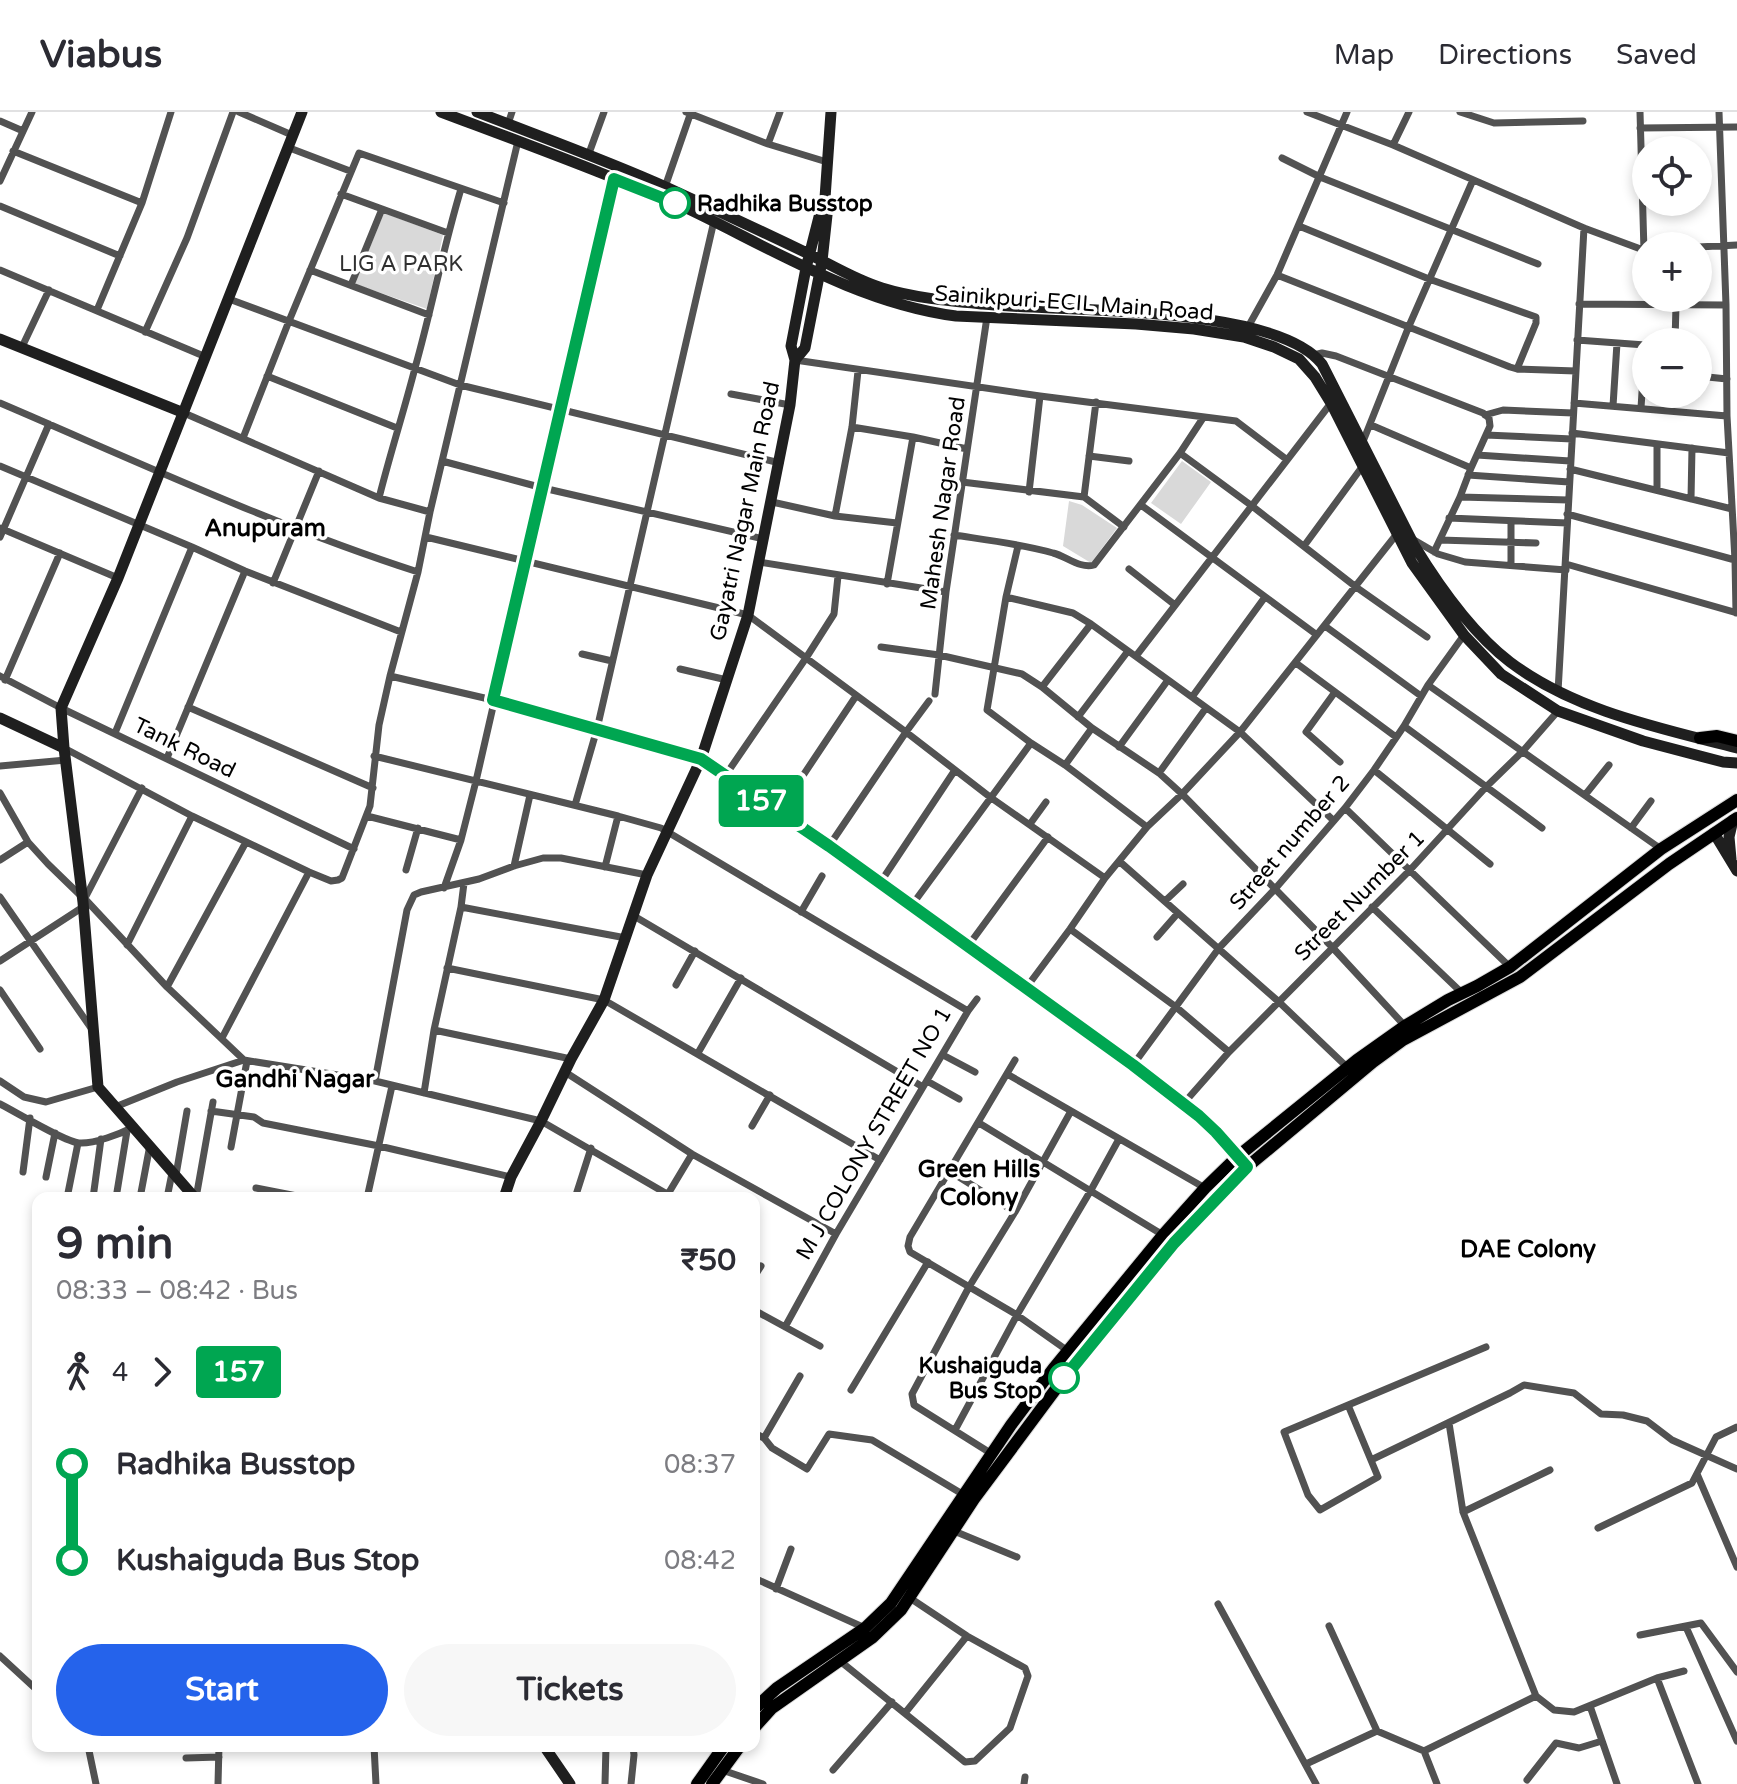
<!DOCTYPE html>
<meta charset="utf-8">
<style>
:root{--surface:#fff;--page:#f7f7f7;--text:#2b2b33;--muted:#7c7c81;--line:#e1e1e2;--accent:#2563eb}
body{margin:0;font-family:"Varela Round",sans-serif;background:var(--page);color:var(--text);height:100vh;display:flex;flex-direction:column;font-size:30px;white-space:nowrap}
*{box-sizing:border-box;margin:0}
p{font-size:26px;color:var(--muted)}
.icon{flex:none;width:44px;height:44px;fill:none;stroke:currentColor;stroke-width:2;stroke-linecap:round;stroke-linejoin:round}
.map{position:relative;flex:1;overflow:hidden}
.side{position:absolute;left:32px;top:1080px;width:728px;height:560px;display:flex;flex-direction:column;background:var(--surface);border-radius:16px;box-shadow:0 4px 12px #0003}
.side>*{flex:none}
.badge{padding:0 16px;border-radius:6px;font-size:28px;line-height:52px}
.controls{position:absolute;left:1632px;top:24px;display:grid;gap:16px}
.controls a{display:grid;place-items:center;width:80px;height:80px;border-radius:50%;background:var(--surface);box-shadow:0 4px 12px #0003;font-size:40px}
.map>.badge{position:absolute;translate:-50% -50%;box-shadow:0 0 0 4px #fff}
.legs{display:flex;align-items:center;gap:12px;height:88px;padding:0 24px;font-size:26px}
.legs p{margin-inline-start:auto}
.summary{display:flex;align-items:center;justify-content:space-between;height:136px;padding:0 24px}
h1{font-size:44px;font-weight:700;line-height:60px}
.primary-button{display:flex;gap:16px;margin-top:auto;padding:16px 24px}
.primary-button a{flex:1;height:92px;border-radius:48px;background:var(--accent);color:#fff;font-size:32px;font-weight:700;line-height:92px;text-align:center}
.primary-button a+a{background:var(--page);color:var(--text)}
ul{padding:0 24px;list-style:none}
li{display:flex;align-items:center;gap:28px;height:96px;font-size:30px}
li i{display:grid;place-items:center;width:12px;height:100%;margin:0 10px;background:currentColor}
li i::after{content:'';width:20px;height:20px;margin:-10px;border:6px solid;border-radius:50%;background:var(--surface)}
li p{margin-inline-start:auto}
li:first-child i{background:linear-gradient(#0000 50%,currentColor 0)}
li:last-child i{background:linear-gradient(currentColor 50%,#0000 0)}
header{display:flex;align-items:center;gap:48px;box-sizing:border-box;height:112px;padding:0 40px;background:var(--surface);border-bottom:2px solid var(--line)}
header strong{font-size:38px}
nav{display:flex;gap:44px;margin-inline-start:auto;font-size:28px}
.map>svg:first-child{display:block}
</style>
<header>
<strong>Viabus</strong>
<nav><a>Map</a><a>Directions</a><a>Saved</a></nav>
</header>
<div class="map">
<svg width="1737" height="1672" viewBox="0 0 1737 1672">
<rect width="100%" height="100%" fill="#fff"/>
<!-- green -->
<path fill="#d9d9d9" d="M384 101 443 123 427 197 355 172Z
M1182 349 1211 370 1181 412 1151 391Z
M1069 389 1082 393 1117 416 1091 451 1063 434Z"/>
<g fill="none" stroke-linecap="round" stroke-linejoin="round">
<!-- primary casing -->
<g stroke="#dbdbdb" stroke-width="14">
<path id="primary" d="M1700 626 1717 624 1737 629
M754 1597 777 1576 865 1516 891 1491 1011 1313 1053 1257 1163 1123 1205 1076 1237 1045 1357 948 1405 914 1448 888 1477 874 1510 855 1661 737 1737 688
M754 1616 772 1596 873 1525 901 1498 974 1387 1064 1266 1174 1131 1247 1055 1373 950 1403 928 1520 865 1669 752 1737 706
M697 1672 724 1634
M712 1672 740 1634"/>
</g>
<!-- street -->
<path stroke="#525252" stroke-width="7" d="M239 0 292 23
M686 0 768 32 827 50
M1307 0 1393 33 1584 116 1646 139
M1460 0 1494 11 1583 9
M1640 0 1644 139
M1719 0 1726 193 1727 304 1735 448 1736 501
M0 9 23 19
M508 12 512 0
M1640 16 1737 15
M768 32 780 0
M1393 33 1409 0
M287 35 350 59
M13 39 142 91
M588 44 604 0
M1282 46 1320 65 1538 152
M0 69 32 0
M665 75 691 0
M341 82 448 121
M0 94 120 144
M1299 114 1429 167 1536 205V211L1517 257
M1698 135 1737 133
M0 158 206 245
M310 158 429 203
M1277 163 1510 255 1517 257 1576 259
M351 173 382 97
M229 187 460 273 780 351
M1579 192 1726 193
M97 198 142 91 171 0
M1248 215 1277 163 1347 0
M145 220 187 126 233 0
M1577 228 1645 233 1641 296
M1675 230 1676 193
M22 235 49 178
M1314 243 1322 241 1336 244 1483 301 1489 306 1490 314 1471 356
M795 248 1040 284 1236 309 1286 347
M267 264 397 316
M1698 264 1727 267
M731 282 790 293
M0 291C138 350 275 414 418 460
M1574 291 1727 304
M1613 294 1617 231
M184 301 379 386 430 400
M1485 303 1503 298 1573 301
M1371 313 1471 356 1460 385 1434 440
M852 315 913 325 967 337
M1572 321 1729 341
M1486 323 1572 327
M243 326 289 209 359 41 504 91
M1362 332 1409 214 1473 68
M1180 341 1252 394 1356 475 1427 525
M1477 343 1570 349
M1089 344 1129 349
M442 349 543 376 764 427
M0 354 192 435 245 459 401 520
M1570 357 1732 397
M1468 363 1569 370
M962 370 1084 385 1124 415
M1657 378V332
M1029 380 1040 284
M1084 385 1096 290
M1460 385 1568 388
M379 386C390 342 404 299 415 256 432 196 443 136 461 77
M1691 387 1692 336
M772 390 835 404 897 411
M1141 393 1317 523
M1567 402 1735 448
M835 404 852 315 858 259
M1449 406 1567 411
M1511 409V453
M0 416 118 466
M954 423C987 428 1021 432 1053 441 1066 444 1080 457 1094 453L1180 341 1203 306
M0 425 49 312
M426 425 748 503 906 620 990 685 1105 766
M1414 428 1438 442 1465 450 1566 458
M1440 428 1536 431
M1018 434 1006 485 987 598 1031 631 1065 653 1147 715
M1304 434 1362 355
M759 450 946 480
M1566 452 1737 501
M1129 457 1175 493
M273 471 319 359
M887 472 913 325
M1006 485 1073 501 1091 512 1240 620 1333 708
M1325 514 1421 584
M881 535 939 543 1022 562 1042 575 1092 616 1159 661 1182 682 1332 835 1405 914
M582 542 612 549
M1136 544 1331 291
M1296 551 1396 625
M680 557 727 568
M0 564 61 596 354 737
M390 564 493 588 701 647
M5 568 60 441
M1428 573 1661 737
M1042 575 1091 512
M1335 580 1306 620 1340 650
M1558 580 1584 116
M935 582 946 480 987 205
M1192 585 1265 485
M188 595 373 676
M1078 605 1128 539
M1404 614 1542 716
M115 621 192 435
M1119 635 1168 568
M64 636 192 704 309 760 331 769 338 768 342 766 370 694 379 613 390 564 418 460 430 400 518 29
M374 644 618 704 605 755
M167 646 245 459
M1065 653 1092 616
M0 654 66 648
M1374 658 1490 752
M1159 661 1206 596
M725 664 806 546 834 502 838 464
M0 681 28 730 48 752 82 785
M1585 683 1609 653
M575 693 597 617 714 109
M1345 696 1510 855
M778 701 856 584
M367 704 461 728
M618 704 661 716 968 899 836 1122 785 1215
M1030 712 1046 690
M1631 716 1651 689
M829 734 906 620 929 589
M0 748 28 730
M1119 749 1279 890 1347 955
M514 754 530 683
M406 758 418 716
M647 763 561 746H543L514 754 479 767 421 780 414 783 407 798 375 969 541 1009 674 1086
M880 771 955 658
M444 776 461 728 476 669 614 67
M0 785 91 916
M85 787 167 875 244 948 375 969
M84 788 142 676
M1165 789 1183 772
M912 793 1031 631
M461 795 626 826
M1372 795 1462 881
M801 800 822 764
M634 804 923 975
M1070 817 1176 895 1229 940
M1157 825 1178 801
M127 833 192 704
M968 834 1048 725
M0 849 83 795
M447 856 604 888 880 1048
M676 873 695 839
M167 875 246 730
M1026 876 1070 817 1105 766 1147 715 1182 682 1240 620 1396 423
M0 878 40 937
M968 899 977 887
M434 918 571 947
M222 926 309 760
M698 941 741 866
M943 943 975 960
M1015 948 910 1125 908 1134 910 1140 1017 1203 1068 1239
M1133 953 1219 836 1275 777 1345 696 1374 658 1404 614 1428 573 1464 523
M565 960 692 1042 836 1122
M1007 962 1205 1076
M0 969 24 985 46 990 98 975
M927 969 959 987
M424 981 434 918 461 795 464 771
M1184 991 1229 940 1410 758 1486 675 1523 639 1558 599
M0 992C16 1000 65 1030 79 1031 94 1032 120 1022 134 1015
M115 995 177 970 244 948
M211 999 254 1005 263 1011 379 1034 511 1065
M979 1011 1163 1123
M752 1014 770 983
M231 1035 247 949
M23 1060 30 1006
M951 1060 1015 1100
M176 1063 187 999
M46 1065 55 1021
M256 1076 307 1086
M668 1082 692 1042
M67 1086 78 1031
M93 1086 101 1027
M116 1086 127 1019
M140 1086 150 1033
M167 1086 172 1061
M196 1086 213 990
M367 1086 392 974
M575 1086 591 1036
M754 1165 761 1154
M754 1198 820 1234
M851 1278 928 1150
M1348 1293 1378 1365 1320 1398 1308 1383 1284 1320 1486 1235
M1449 1311 1463 1400 1536 1584
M955 1318 1017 1203 1091 1078 1119 1027
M754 1321 764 1326 772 1336 807 1357 829 1322 872 1328 964 1383
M764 1326 800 1264
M992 1342 914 1293 912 1282 969 1175 1015 1100 1071 999
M1371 1348 1510 1281 1524 1273 1574 1281 1601 1302 1623 1303 1647 1309 1672 1328 1737 1357
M1697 1362 1737 1455
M1463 1400 1550 1358
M1598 1416 1692 1371 1716 1325 1737 1315
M954 1419 1017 1445
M754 1466 865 1516
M776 1477 791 1437
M1218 1492 1316 1672
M1329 1514 1377 1619
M1686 1515 1737 1629
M1640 1523 1701 1511 1737 1560
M0 1544 38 1579
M840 1549 965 1650 975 1649 1010 1616 1028 1564 1025 1556 967 1524 910 1486
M1657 1566 1698 1672
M1590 1594 1617 1672
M905 1601 967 1524
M88 1634 96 1672
M374 1634 376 1672
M1424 1639 1437 1672
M186 1646 219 1645
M1306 1652 1377 1619 1424 1639 1536 1584 1554 1598 1574 1600 1657 1566 1684 1559
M722 1658 763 1672
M833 1658 892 1590
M1527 1668 1556 1631 1579 1636 1602 1629
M218 1672 219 1634
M605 1672 606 1634
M631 1672 634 1643 633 1634
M1024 1672 1025 1665"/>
<!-- secondary -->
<path stroke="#1f1f1f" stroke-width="11" d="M441 0C494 20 548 40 601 61 621 69 643 76 663 85 759 128 850 190 956 204L1136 212 1194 217 1244 225 1274 235 1299 247 1315 265 1331 291 1412 451 1464 523 1501 562 1558 599 1643 629 1723 650 1737 651
M477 0C541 25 606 48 668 76 716 98 763 120 811 143 835 155 856 168 882 176 914 186 950 189 983 192 1059 200 1276 192 1322 252L1414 433C1439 474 1472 521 1510 550 1575 599 1660 616 1737 636
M0 227 184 301
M795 248 805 236 822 149 828 94 825 86 831 0
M0 606 64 636
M701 647 829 734 1133 953 1199 1004 1216 1020 1247 1055
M1714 721 1737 759
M1731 747 1729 725 1733 708
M195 1086 98 975 83 790 64 636 61 596 118 466 302 0
M504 1086 511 1065 541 1009 571 947 604 888 647 763 701 647 748 503 790 293 795 248 791 234 806 156 822 93 825 86
M544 1634 570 1672"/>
<!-- primary -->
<use href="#primary" stroke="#000" stroke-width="12"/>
</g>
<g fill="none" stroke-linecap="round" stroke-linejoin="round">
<!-- line-1 casing -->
<g stroke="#fff" stroke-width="18">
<path id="line-1" d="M675 91 614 67 493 588 701 647 829 734 1133 953 1199 1004 1216 1020 1247 1055 1174 1131 1064 1266"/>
</g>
<!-- line-1 -->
<use href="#line-1" stroke="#00a651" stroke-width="12"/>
</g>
<!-- markers -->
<g fill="#fff" stroke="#00a651" stroke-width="4">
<circle cx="675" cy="91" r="14"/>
<circle cx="1064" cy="1266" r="14"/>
</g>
<g text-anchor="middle" stroke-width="7" stroke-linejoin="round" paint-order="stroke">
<!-- stop labels -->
<g font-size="22" font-weight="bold" fill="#000" stroke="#fff" text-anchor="start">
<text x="697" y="99">Radhika Busstop</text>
<text x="1042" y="1261" text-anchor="end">Kushaiguda<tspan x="1042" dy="25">Bus Stop</tspan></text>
</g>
<!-- park labels -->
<g font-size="22" fill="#303030" stroke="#fff">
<text x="401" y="159">LIG A PARK</text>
</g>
<!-- street labels -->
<g font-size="22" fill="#000" stroke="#fff">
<text transform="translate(1074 190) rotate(4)" y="8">Sainikpuri-ECIL Main Road</text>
<text transform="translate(942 391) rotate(-82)" y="8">Mahesh Nagar Road</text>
<text transform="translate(744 399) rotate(-78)" y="8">Gayatri Nagar Main Road</text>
<text transform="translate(185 635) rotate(26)" y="8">Tank Road</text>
<text transform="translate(1289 730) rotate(-49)" y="8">Street number 2</text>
<text transform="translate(1359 783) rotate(-45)" y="8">Street Number 1</text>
<text transform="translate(873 1021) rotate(-60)" y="8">M J COLONY STREET NO 1</text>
</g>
<!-- neighbourhood labels -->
<g font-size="24" font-weight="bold" fill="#000" stroke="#fff">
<text x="265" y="424">Anupuram</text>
<text x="295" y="975">Gandhi Nagar</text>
<text x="979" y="1065">Green Hills<tspan x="979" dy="28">Colony</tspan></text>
<text x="1528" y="1145">DAE Colony</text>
</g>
</g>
</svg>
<div class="controls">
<a><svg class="icon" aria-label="locate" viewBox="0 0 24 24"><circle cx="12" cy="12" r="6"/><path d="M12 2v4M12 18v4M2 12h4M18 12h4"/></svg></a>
<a>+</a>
<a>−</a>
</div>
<b class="badge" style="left:761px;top:689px;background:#00a651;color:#fff">157</b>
<section class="side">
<div class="summary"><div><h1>9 min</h1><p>08:33 – 08:42 · Bus</p></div><b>₹50</b></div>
<div class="legs"><svg class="icon" aria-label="walk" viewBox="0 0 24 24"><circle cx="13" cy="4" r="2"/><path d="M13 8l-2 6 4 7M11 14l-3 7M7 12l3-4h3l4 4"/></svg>4<svg class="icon" aria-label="forward" viewBox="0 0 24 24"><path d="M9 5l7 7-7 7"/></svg><b class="badge" style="background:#00a651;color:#fff">157</b></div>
<ul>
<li><i style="color:#00a651"></i><b>Radhika Busstop</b><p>08:37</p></li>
<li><i style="color:#00a651"></i><b>Kushaiguda Bus Stop</b><p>08:42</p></li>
</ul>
<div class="primary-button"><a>Start</a><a>Tickets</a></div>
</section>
</div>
